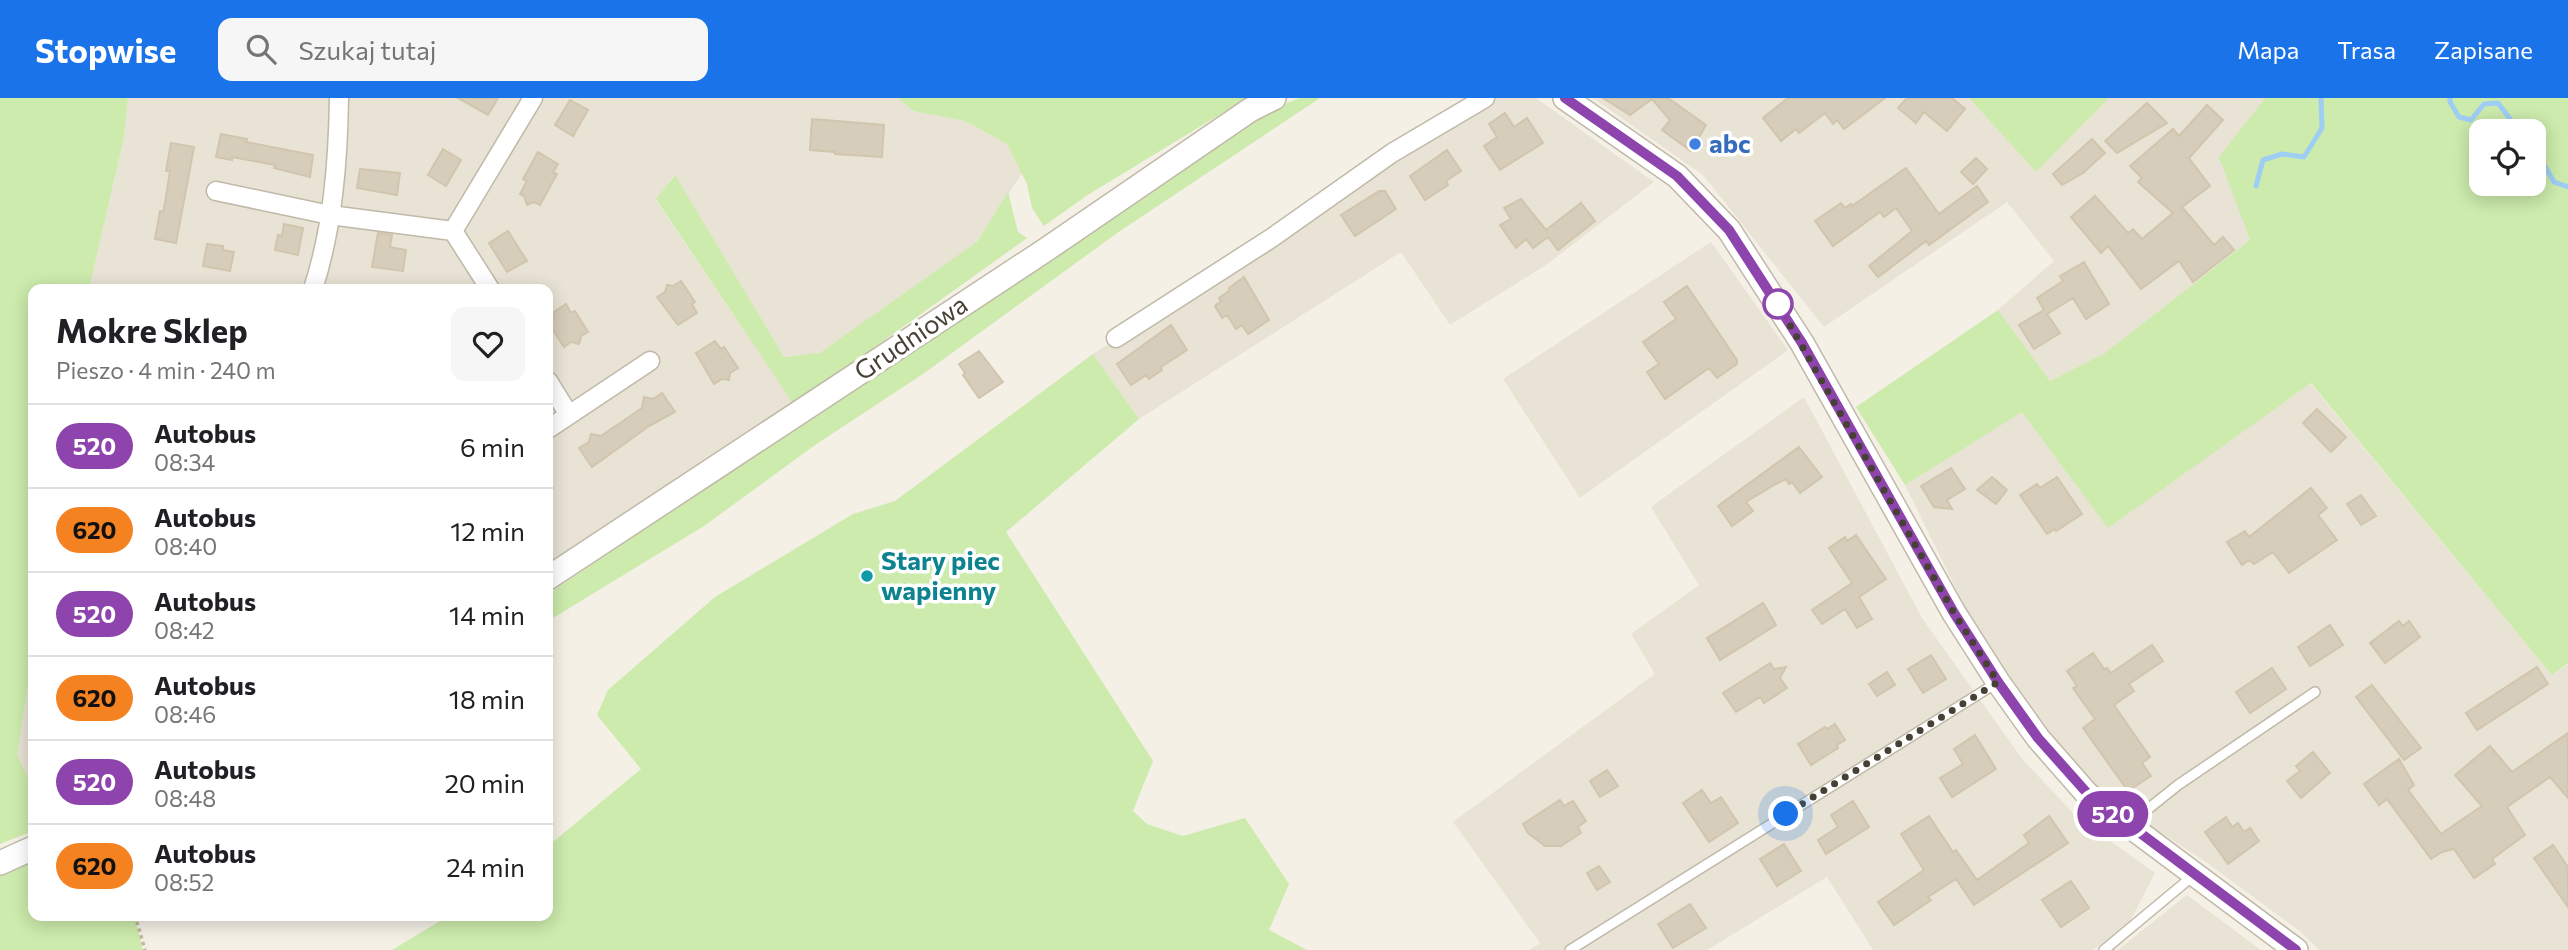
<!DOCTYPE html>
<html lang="pl">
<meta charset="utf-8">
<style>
:root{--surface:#fff;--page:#f6f6f6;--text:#202124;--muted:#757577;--line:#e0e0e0;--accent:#1a73e8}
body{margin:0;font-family:Commissioner,sans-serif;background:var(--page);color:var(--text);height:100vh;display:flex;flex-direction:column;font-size:26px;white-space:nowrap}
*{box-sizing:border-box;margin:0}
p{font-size:23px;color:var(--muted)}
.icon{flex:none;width:38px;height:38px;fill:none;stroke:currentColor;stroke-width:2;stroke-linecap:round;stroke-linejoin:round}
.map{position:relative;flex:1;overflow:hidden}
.drawer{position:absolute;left:28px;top:186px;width:525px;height:637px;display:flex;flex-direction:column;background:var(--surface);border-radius:14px;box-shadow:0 4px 18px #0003}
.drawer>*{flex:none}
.badge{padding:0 14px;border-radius:23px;font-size:24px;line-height:46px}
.controls{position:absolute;left:2469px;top:21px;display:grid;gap:14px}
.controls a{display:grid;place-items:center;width:77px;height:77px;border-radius:14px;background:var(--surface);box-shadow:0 4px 18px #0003;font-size:35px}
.you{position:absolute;width:35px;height:35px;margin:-18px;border:5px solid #fff;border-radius:50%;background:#1a73e8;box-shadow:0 0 0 10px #1a73e833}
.map>.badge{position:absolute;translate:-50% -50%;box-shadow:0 0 0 4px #fff}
.round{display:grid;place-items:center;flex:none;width:74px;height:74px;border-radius:14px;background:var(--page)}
.summary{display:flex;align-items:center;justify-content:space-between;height:119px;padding:0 28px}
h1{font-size:33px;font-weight:700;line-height:52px}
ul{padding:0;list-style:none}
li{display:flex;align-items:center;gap:21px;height:84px;padding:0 28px;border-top:2px solid var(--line)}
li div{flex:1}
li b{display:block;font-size:26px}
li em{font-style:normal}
li .badge{min-width:77px;font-weight:700;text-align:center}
header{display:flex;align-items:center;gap:42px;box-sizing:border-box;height:98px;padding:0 35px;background:var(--accent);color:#fff}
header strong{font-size:33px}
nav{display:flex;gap:38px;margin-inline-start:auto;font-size:24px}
.search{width:490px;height:63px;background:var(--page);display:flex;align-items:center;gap:18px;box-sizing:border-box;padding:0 24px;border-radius:14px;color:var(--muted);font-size:26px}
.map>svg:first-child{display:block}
</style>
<header>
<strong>Stopwise</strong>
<div class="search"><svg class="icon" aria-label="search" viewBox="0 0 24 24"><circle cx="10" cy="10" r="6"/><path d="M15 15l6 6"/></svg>Szukaj tutaj</div>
<nav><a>Mapa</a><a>Trasa</a><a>Zapisane</a></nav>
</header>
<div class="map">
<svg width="2568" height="852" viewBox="0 0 2568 852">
<rect width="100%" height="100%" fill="#f4f0e6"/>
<!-- residential -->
<path fill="#e8e3d4" d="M128 0H898L913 13 965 23 1007 46 1022 75 978 143 820 256 784 259 674 77 656 102 794 307 548 472V191H89L124 39Z
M1486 0H1536L1654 84 1546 167 1450 227 1401 154 1139 321 1093 256Z
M1593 0H1969L2036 74 2109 0H2265L2220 59 2250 142 2105 255 2050 283 1998 212 2054 163 2007 104 1824 229 1703 77Z
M1711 144 1788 252 1580 400 1503 281Z
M2310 285 2552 577 2568 566V852H2319L2301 834 2203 762 2092 690 2048 634 1977 533 1905 387 2022 313 2108 429Z
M1804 299 1922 520 2023 662 2078 720 2155 775 2128 827 2093 852H1873L1827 779 1707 852H1530L1540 845 1453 724 1655 576 1631 536 1699 487 1651 409Z
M33 556V690L17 657Z
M2187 797 2261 852H2118Z"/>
<!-- green -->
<path fill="#ccebac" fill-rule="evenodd" d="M0 0H128L124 39 89 191H33V556L17 657 33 690V733L0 746Z
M898 0H1247L1086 98 1044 128 1032 110 1027 86 1007 46 965 23 913 13Z
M1300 0H1320L1120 133 923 276 815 347 704 428 548 523V496L1277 9Z
M1969 0H2109L2036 74Z
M2265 0H2568V565L2552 577 2311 285 2108 430 2022 314 1905 387 1856 309 1998 212 2050 283 2105 255 2250 142 2219 59ZM2482 33H2534V86H2482Z
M675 77 784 259 820 255 978 143 1008 94 1018 134 1027 140 794 307 656 101Z
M1093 256 1139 321 1006 434 1153 663 1133 713 1147 726 1183 738 1245 720 1289 786 1269 832 1307 852H392L450 817H548V748L641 671 597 617 608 592 715 499 853 416 895 403Z
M33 762V817H134L143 852H0V778L16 766Z"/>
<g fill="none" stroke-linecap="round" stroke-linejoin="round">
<!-- stream -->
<path stroke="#9fcef5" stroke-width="5" d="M2450 0V4L2459 19 2471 22 2484 6 2498 5 2519 33
M2534 56 2542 63 2554 84 2568 89
M2256 88 2263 62 2282 56 2304 59 2322 30 2321 0"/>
</g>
<!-- building -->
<path fill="#d6cdbb" stroke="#d2c5ae" stroke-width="2" d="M458 0H498L488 17Z
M1603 0H1668L1706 27 1691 53 1662 32 1670 22 1652 1 1630 17Z
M1788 0H1885L1844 31 1837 22 1833 26 1825 15 1799 35 1796 31 1781 43 1763 20Z
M1907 0H1952L1965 11 1947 33 1924 14 1916 25 1898 10Z
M570 2 588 12 573 38 555 27Z
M2147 5 2167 25 2117 55 2105 43Z
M2207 7 2223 22 2189 60 2210 88 2182 109 2214 147 2223 139 2234 152 2193 184 2179 163 2141 191 2108 148 2101 155 2071 119 2095 98 2128 135 2133 131 2142 141 2173 115 2138 84 2142 80 2130 68 2173 31 2179 38Z
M1505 15 1514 29 1527 20 1543 45 1500 72 1484 48 1497 39 1489 26Z
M812 21 884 27 882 59 835 56V54L810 52Z
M221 36 247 41 246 44 313 57 310 79 274 70 275 67 232 59V62L216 59Z
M2092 41 2105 55 2083 75 2062 87 2053 76Z
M171 45 194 49 176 145 155 141 160 113 163 114 165 105 170 73H166Z
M443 51 461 62 446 88 428 77Z
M1447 52 1461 73 1446 83 1448 87 1425 102 1410 78Z
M538 54 558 66 553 74 557 76 540 107 534 104 527 107 524 98 520 96 527 83 523 81Z
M1976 60 1987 71 1973 86 1961 74Z
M1906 70 1939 116 1977 88 1988 104 1929 147 1926 143 1878 179 1869 168 1912 133 1896 110 1884 119 1880 114 1833 148 1815 123 1841 105 1845 110 1851 106 1852 108Z
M360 71 400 75 397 97 357 90Z
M1379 93H1385L1396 111 1355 138 1341 117Z
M1521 101 1546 132 1581 105 1595 123 1558 152 1548 139 1533 150 1526 141 1516 150 1500 127 1511 121 1504 110Z
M284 126 303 130 298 157 275 152 278 137 282 138Z
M508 133 527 163 507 174 489 145Z
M378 135 392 137 390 149 406 152 403 173 372 169Z
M207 146 223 148V152L234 154 230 173 203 168Z
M2084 164 2109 206 2086 221 2073 200 2047 216 2060 235 2034 251 2019 227 2044 212 2037 200 2063 183 2060 178Z
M1244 179 1269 222 1248 236 1242 227 1236 231 1227 217 1222 220 1215 208 1221 203 1219 200 1230 192 1229 190Z
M681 183 695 204 692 206 697 215 678 227 657 199 665 194 667 187 673 188Z
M1687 188 1737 262V266L1717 280 1709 270 1665 301 1647 274 1659 266 1643 244 1676 221 1664 204Z
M566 206 571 215 575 213 588 234 581 238 579 246 571 244 564 249 548 224V218Z
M1171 227 1187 252 1161 269 1162 272 1149 281 1146 277 1131 287 1117 266Z
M715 243 721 251 724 249 738 270 730 275 729 282 722 281 714 286 696 255Z
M979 253 1003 284 979 300 963 277 965 275 959 266Z
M662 295 675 314 649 328 592 369 579 350 589 344 591 336 601 338 642 310 644 299 653 301Z
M2317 311 2346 339 2331 354 2303 325Z
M1799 349 1822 379 1800 395 1792 384 1789 386 1786 381 1774 387 1746 404 1753 413 1732 428 1718 408Z
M1951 370 1965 391 1947 402 1952 411 1934 409 1921 388Z
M1992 379 2007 392 1996 406 1977 392Z
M2057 379 2082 416 2056 433 2055 431 2047 436 2020 397 2037 386 2040 390Z
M2311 390 2327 410 2318 417 2337 442 2289 475 2273 454 2254 466 2249 462 2242 467 2227 444 2245 433 2249 439Z
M2361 397 2376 418 2361 427 2347 406Z
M1856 437 1886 481 1859 499 1872 521 1857 530 1845 511 1822 526 1812 512 1852 485 1829 450 1845 439 1847 443Z
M1763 505 1776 527 1720 562 1707 540Z
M2399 523 2403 528 2409 523 2420 539 2385 565 2370 545Z
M2330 527 2343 547 2310 568 2298 549Z
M2152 547 2163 563 2129 586 2134 593 2114 607 2150 659 2142 665 2151 678 2128 693 2083 630 2095 621 2073 590 2077 588 2067 573 2093 555 2104 571 2107 570 2111 575Z
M1931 557 1946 581 1923 595 1908 571Z
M1770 565 1774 571 1786 569 1780 580 1787 590 1764 605 1760 599 1736 614 1723 595Z
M2537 569 2548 586 2477 632 2466 615Z
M2272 570 2286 591 2250 615 2236 594Z
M1887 574 1895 587 1877 598 1869 586Z
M2372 587 2421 650 2404 662 2356 599Z
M1835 626 1845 642 1837 647 1838 650 1811 667 1798 646 1825 629 1827 631Z
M2568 635V700L2550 679 2507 709 2525 737 2492 761 2495 766 2474 780 2454 751 2442 754 2431 761 2387 701 2379 707 2364 686 2399 661 2414 687 2408 692 2441 736 2482 708 2455 677 2490 648 2512 674Z
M1975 637 1996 671 1952 699 1940 680 1963 666 1954 651Z
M2313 654 2330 675 2301 700 2287 683 2300 673 2296 668Z
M1607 672 1618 688 1600 699 1590 683Z
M1702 692 1711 705 1721 699 1738 725 1709 744 1683 705Z
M1560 702 1564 708 1573 703 1586 723 1578 729 1581 735 1561 748H1545L1528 735 1523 726Z
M1853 703 1869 729 1826 756 1818 742 1838 729 1831 717Z
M1929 718 1953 754 1956 752 1977 782 2029 745 2024 737 2049 718 2068 745 1974 807 1956 781 1928 799 1931 802 1894 827 1878 804 1924 772 1901 736Z
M2226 719 2232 729 2238 725 2244 734 2250 730 2259 743 2228 766 2205 734Z
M1784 746 1801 773 1777 788 1760 761Z
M2553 747 2568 769V809L2534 760Z
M1599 768 1610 784 1597 792 1587 775Z
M2071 783 2089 810 2061 829 2042 802Z
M1690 806 1706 830 1673 850 1658 826Z"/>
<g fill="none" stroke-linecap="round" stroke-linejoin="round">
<!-- service casing -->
<g stroke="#c0b9a8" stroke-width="12">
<path id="service" d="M2133 729 2148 711 2178 687 2315 594
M1570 852 1998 584
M2104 852 2194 777"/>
</g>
<!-- minor casing -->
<g stroke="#c0b9a8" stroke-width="21">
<path id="minor" d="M216 93 330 117 453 133 533 0
M453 133 490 191
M313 191C333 129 338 64 339 0
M1116 240 1273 139 1392 55 1485 0
M548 283 569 317
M548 331 650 263"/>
</g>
<!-- tertiary casing -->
<g stroke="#c0b9a8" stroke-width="26">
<path id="tertiary" d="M1565 0 1677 78 1729 132 1802 245 1954 515 1998 584 2038 640 2087 696 2296 852
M548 480 1044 153 1250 12 1274 0
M0 765 33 750"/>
</g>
<!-- path -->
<path stroke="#c3b699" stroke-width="3.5" stroke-dasharray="3.5 3.5" stroke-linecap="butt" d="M135 817 145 852"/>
<!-- service -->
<use href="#service" stroke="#fff" stroke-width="9"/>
<!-- minor -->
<use href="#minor" stroke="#fff" stroke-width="18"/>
<!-- tertiary -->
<use href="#tertiary" stroke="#fff" stroke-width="23"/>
</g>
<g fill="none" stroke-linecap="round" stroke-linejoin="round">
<!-- line casing -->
<g stroke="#fff" stroke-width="16">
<path id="line" d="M1565 0 1677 78 1729 132 1802 245 1954 515 1998 584 2038 640 2087 695 2296 852"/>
</g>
<!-- line -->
<use href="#line" stroke="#8e44ad" stroke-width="10"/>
<!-- walk -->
<path stroke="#474135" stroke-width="7" stroke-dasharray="0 12.6" d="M1778 206 1954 515 1998 584 1786 716"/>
</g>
<!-- markers -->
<circle fill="#3f7fe0" stroke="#fff" stroke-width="2.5" cx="1695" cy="46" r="7"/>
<circle fill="#fff" stroke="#8e44ad" stroke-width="3.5" cx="1778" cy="206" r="14"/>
<circle fill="#0f9aa8" stroke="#fff" stroke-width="2.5" cx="867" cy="478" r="7"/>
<g text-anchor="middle" stroke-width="7" stroke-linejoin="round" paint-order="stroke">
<!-- shop labels -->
<g font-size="26" font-weight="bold" fill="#366cbe" stroke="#fff" text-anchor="start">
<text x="1709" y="55">abc</text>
</g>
<!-- street labels -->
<g font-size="26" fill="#474135" stroke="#fff">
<text transform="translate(911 240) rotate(-34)" y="9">Grudniowa</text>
</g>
<!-- culture labels -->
<g font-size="26" font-weight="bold" fill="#0d838f" stroke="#fff" text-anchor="start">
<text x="881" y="472">Stary piec<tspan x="881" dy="30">wapienny</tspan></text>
</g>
</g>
</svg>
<div class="controls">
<a><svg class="icon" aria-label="locate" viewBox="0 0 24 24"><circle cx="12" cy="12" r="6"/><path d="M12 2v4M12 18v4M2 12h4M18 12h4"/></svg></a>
</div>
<div class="you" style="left:1786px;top:716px"></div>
<b class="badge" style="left:2113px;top:716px;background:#8e44ad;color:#fff">520</b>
<section class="drawer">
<div class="summary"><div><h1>Mokre Sklep</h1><p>Pieszo · 4 min · 240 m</p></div><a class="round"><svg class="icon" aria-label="heart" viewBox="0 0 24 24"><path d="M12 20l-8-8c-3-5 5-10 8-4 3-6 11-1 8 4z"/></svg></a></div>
<ul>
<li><span class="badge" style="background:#8e44ad;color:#fff">520</span><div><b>Autobus</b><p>08:34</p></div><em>6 min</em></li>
<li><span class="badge" style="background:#f58220;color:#111">620</span><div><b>Autobus</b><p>08:40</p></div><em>12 min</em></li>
<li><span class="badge" style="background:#8e44ad;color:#fff">520</span><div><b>Autobus</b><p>08:42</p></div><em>14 min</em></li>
<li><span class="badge" style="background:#f58220;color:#111">620</span><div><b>Autobus</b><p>08:46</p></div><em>18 min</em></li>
<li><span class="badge" style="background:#8e44ad;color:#fff">520</span><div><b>Autobus</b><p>08:48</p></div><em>20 min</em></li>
<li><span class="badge" style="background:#f58220;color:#111">620</span><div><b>Autobus</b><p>08:52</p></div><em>24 min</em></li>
</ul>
</section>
</div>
